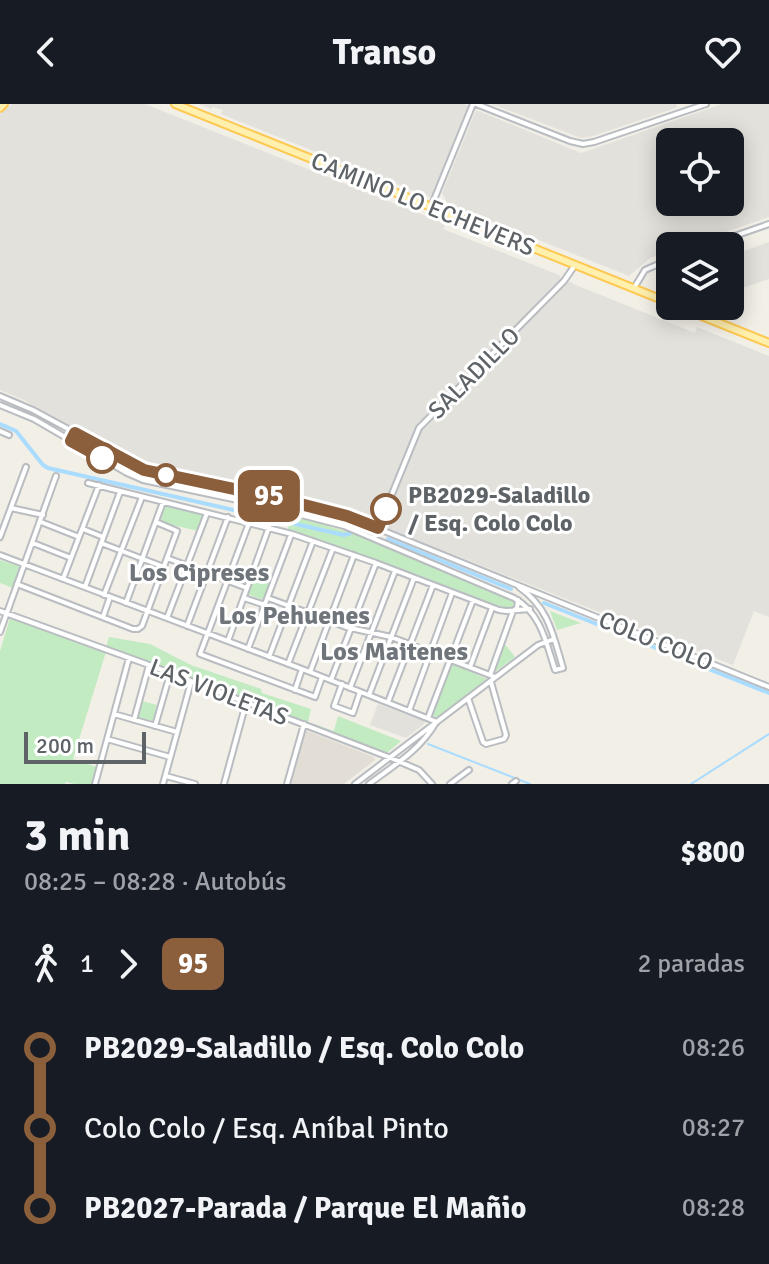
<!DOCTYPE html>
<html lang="es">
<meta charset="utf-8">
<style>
:root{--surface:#171b24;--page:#242831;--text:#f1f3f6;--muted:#9ea1a6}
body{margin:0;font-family:Signika,sans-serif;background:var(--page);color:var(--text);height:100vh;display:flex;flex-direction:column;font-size:30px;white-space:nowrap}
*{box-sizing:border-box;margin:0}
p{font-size:26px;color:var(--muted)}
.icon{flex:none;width:44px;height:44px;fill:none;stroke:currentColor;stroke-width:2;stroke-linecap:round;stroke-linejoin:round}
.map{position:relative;height:680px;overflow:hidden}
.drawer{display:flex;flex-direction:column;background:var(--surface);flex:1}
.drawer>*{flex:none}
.badge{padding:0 16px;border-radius:12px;font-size:28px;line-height:52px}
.fabs{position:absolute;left:656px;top:24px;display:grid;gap:16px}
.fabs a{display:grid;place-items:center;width:88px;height:88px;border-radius:12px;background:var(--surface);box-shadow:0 4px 20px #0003;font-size:40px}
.scale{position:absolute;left:24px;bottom:20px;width:122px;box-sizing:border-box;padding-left:8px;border:4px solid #5e6368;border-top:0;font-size:22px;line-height:28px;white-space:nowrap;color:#5e6368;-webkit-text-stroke:6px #fff;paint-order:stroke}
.map>.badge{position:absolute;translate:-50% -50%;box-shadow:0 0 0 4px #fff}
.legs{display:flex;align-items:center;gap:12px;height:88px;padding:0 24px;font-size:26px}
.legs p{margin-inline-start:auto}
.headline{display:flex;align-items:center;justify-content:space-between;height:136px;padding:0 24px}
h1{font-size:44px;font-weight:700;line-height:60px}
ul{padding:0 24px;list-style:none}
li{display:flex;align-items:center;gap:28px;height:80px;font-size:30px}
li i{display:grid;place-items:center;width:12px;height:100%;margin:0 10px;background:currentColor}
li i::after{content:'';width:20px;height:20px;margin:-10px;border:6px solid;border-radius:50%;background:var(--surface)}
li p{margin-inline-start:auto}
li:first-child i{background:linear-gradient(#0000 50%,currentColor 0)}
li:last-child i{background:linear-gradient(currentColor 50%,#0000 0)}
header{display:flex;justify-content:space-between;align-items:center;height:104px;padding:0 24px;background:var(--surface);font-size:36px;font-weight:700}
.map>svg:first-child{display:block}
</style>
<header><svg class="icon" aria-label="back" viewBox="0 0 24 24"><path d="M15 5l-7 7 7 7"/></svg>Transo<svg class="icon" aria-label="heart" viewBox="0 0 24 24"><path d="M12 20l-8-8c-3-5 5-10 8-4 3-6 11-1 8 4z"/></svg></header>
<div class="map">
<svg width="769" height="680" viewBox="0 0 769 680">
<rect width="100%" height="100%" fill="#f2efe7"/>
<!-- industrial -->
<path fill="#e2e1db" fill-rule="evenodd" d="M12 0H145L446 120 443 125 559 171 560 173 576 181 695 229 697 223 769 252V513L754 507 733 561 374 419 147 362 121 353 24 296 0 286V10Z
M199 0H464L469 2 432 94 221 10 223 6 213 3 211 5Z
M492 0H677L676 4 590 33 581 34Z
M722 0H769V113L685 142H670V147L650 154 629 172 448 100 442 89 476 6 581 49ZM670 38H730V98H670Z
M769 138V175L730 188V152Z
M378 600 424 617 425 619 406 634 370 621Z"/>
<!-- education -->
<path fill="#e2ded5" d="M305 626 374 653 375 656 344 680H291Z"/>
<!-- green -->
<path fill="#c3ebc2" d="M166 401 203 411 198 427 160 418Z
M293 413C369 429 440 465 511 496L515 498V501L511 504 502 505 287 426Z
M0 456 21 463 13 484 0 479Z
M253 473 270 479 264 496 247 490Z
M550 507 581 519 557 526Z
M10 514 106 548 73 655 97 663 93 680H75L66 678 65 680H0V547Z
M109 533 150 540 191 561 261 585 262 589 311 605 308 618 334 627 338 612 401 637 387 649 106 543Z
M504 539 515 553 495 568H494Z
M453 560 487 575 438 614 432 611 450 561Z
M142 597 157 601 153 617 138 613Z"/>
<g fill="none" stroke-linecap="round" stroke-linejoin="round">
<!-- stream -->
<path stroke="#a9dcff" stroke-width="2" d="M428 640 530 680
M691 680 769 630"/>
<!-- canal -->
<path stroke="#a9dcff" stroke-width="4" d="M0 320 16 327 43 361 48 364 344 431 351 429
M358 424 366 426
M388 435 511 485
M544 499 769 589"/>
<!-- minor casing -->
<g stroke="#b9bdc1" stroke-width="8">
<path id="minor" d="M476 0 570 37 583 40 594 38 706 0
M431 103 473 0
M706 142 769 120
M634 184 645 166 670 155
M0 292 33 306 144 366 278 394 347 412 769 583
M0 301 34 315 127 369 143 376 270 403 344 422 514 494C541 509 546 538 555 566L563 564C553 531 549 504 519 483
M0 327 9 331
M88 379 292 430 376 459 499 506 506 507 530 505
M11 404 43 411
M41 418 79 433
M249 419 200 550 315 593 322 573
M83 425 103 433
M0 433 26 363
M374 434 419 324 564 177 575 161
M33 439 71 454
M101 439 164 463
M0 451 310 568 437 618
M167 454 247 484
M63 475 99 381
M17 480 133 525H138L142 522 177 427 156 418
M85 483 120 388
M104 491 142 393
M244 494 265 501
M268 494 346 523 391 533 495 573
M126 499 163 398
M0 507 149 561 391 654 419 666 432 680
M103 513 110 493
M167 514 207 409
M187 522 228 413
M0 528 56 372
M228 537 269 423
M248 545 291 431
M269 553 313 437
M288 560 333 444
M470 563 492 504
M310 568 354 451
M490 571 513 507 517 504 518 496
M331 576 376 459
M342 580 334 602 353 609 360 588
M350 584 395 467
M295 586 302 565
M369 591 414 474
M468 594 483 638 486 640 504 635 506 631 491 578
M388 598 433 481
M409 607 452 489
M114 610 177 628
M428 614 473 496
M134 616 149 561
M155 622 170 570
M107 635 170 653
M166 672 195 680
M95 680 129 554
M163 680 191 578
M224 680 246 599
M287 680 304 620
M355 680 538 541 554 535
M369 680C393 662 420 646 435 620
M450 680 469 666
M512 680 516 677"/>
</g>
<!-- major casing -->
<g stroke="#fec953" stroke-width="10">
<path id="major" d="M175 0 670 199
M0 4 4 0
M677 202 769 239"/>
</g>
<!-- minor -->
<use href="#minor" stroke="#fff" stroke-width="4"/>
<!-- major -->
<use href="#major" stroke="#fff0ae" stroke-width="6"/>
</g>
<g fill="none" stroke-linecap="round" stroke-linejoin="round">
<!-- line-1 casing -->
<g stroke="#fff" stroke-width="18">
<path id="line-1" d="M102 354 71 337 75 329 144 366 277 394 347 412 378 424 386 405"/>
</g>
<!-- line-1 -->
<use href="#line-1" stroke="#8b5e3c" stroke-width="12"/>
</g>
<!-- markers -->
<g fill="#fff" stroke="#8b5e3c" stroke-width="4">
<circle cx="102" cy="354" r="14"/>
<circle cx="166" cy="371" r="10"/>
<circle cx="386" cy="405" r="14"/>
</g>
<g text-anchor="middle" stroke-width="6" stroke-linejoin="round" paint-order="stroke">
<!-- street labels -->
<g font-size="24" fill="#5e6368" stroke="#fff">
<text transform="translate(423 100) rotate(22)" y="8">CAMINO LO ECHEVERS</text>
<text transform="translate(474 269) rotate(-45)" y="8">SALADILLO</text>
<text transform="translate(656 537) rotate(22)" y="8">COLO COLO</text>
<text transform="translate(219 588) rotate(21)" y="8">LAS VIOLETAS</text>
</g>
<!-- stop labels -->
<g font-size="24" font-weight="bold" fill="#5e6368" stroke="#fff" text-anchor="start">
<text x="408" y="399">PB2029-Saladillo<tspan x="408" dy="28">/ Esq. Colo Colo</tspan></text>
</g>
<!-- neighbourhood labels -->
<g font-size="26" font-weight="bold" fill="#6f757b" stroke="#fff">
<text x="199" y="477">Los Cipreses</text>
<text x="294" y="520">Los Pehuenes</text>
<text x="394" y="556">Los Maitenes</text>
</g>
</g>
</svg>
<div class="fabs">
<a><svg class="icon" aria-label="locate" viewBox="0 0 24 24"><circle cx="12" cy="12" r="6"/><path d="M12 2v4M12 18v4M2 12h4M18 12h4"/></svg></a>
<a><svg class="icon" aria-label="layers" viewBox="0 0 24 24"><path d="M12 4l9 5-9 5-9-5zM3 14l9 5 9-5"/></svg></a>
</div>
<div class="scale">200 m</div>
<b class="badge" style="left:269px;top:392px;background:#8b5e3c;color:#fff">95</b>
</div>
<section class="drawer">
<div class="headline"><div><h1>3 min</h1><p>08:25 – 08:28 · Autobús</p></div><b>$800</b></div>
<div class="legs"><svg class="icon" aria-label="walk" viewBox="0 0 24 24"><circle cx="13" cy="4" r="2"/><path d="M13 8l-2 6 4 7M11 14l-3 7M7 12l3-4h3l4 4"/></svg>1<svg class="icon" aria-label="forward" viewBox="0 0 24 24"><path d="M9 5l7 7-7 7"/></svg><b class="badge" style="background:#8b5e3c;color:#fff">95</b><p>2 paradas</p></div>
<ul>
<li><i style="color:#8b5e3c"></i><b>PB2029-Saladillo / Esq. Colo Colo</b><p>08:26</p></li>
<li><i style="color:#8b5e3c"></i><span>Colo Colo / Esq. Aníbal Pinto</span><p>08:27</p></li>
<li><i style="color:#8b5e3c"></i><b>PB2027-Parada / Parque El Mañio</b><p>08:28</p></li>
</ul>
</section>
